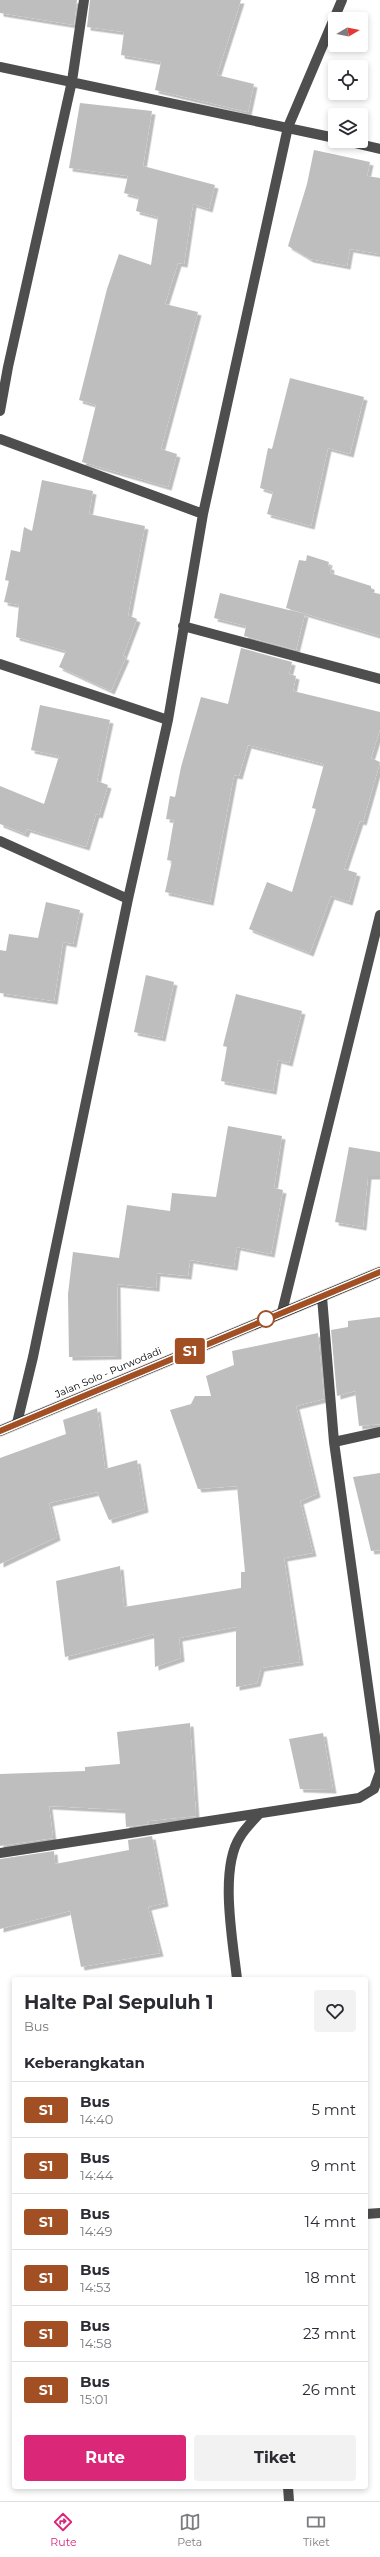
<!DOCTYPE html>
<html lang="id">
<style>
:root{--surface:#fff;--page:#f2f2f3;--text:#2b2b33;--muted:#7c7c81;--line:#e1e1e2;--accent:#db2777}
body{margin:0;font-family:Montserrat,sans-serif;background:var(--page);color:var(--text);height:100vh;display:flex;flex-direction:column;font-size:15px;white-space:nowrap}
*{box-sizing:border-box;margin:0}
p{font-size:13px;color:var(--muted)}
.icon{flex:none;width:22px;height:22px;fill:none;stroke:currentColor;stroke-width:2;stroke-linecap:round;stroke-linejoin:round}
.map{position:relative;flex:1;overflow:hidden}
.panel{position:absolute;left:12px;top:1977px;width:356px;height:512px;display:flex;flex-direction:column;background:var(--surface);border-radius:4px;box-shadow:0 2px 6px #0003}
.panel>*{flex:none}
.badge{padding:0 8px;border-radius:3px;font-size:14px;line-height:26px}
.needle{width:26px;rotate:80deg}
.fabs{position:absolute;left:328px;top:12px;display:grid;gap:8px}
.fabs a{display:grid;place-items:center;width:40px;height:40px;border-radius:4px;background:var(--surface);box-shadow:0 2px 6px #0003;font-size:20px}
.map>.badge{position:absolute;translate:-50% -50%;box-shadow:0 0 0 2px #fff}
h2{padding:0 12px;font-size:15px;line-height:36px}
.round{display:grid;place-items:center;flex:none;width:42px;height:42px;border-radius:4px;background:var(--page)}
.head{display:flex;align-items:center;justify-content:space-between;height:68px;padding:0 12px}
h1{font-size:19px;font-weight:700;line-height:30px}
.primary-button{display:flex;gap:8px;margin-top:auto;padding:8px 12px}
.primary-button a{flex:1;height:46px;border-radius:4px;background:var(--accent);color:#fff;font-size:16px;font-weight:700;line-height:46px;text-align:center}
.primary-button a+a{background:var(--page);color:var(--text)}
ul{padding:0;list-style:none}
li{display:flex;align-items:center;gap:12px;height:56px;padding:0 12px;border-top:1px solid var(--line)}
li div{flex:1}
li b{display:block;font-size:15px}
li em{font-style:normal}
li .badge{min-width:44px;font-weight:700;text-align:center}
.tabs{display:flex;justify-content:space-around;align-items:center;height:56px;border-top:1px solid var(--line);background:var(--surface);font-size:11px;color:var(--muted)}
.tabs a{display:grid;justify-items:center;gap:2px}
.tabs .on{color:var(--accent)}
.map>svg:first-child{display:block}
</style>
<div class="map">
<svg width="380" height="2501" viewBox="0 0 380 2501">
<defs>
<filter id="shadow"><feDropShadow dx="3.5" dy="3.5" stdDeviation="0" flood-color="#0004"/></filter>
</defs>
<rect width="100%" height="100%" fill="#fff"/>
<!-- building -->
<path fill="#bebebe" filter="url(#shadow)" d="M0 0H77L74 25 0 13Z
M90 0H241L217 75 254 84 248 112 155 90 161 62 121 55 124 32 87 27Z
M80 103 152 111 143 166 215 185 209 209 193 204 184 264 178 263 165 304 198 312 161 449 177 454 168 487 82 462 96 405 79 400 107 289 119 254 151 265 158 217 136 211 139 197 124 193 128 176 69 168Z
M314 150 370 162 367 176 380 178V254L350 249 347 266 310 259 288 246 307 184Z
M290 378 364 397 350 454 328 448 311 526 267 514 273 492 260 488 268 448 272 449Z
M42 480 93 491 89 514 145 526 128 615 137 619 123 656 126 657 111 691 59 667 66 651 16 637 19 605 4 602 9 581 5 580 11 550 20 552 24 527 32 531Z
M307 555 329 562 328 566 331 567 330 573 371 586V592L380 594V636L286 608 299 560 306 561Z
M220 593 305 614 296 650 244 636 246 626 214 618Z
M241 648 292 662 289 674 296 676 293 691 380 712V729L371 758 380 762 363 822 360 821 344 869 357 873 349 902 331 896 310 953 249 929 267 882 292 892 316 809 312 808 324 764 248 745 239 776 234 775 210 902 165 892 172 861 167 860 174 820 166 819 170 796 175 797 181 767 201 697 228 704Z
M40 705 110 720 97 781 108 785 99 815 96 814 86 847 27 829 25 834 0 824V786L44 804 59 756 31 750Z
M46 902 80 910 73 944 63 942 54 1001 0 993V950L6 951 9 934 38 938Z
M146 975 174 982 162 1038 134 1032Z
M236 994 302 1011 289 1063 278 1060 273 1091 221 1081 227 1047 223 1046Z
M228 1126 282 1136 274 1188 283 1190 271 1254 237 1247 234 1267 190 1260 188 1276 157 1273 156 1288 117 1284 118 1356 69 1357 68 1294 73 1252 119 1258 127 1205 170 1211 172 1193 216 1197Z
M349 1147 380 1152V1176H368L363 1227 335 1222Z
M380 1317V1424L359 1426 355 1391 337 1396 331 1330 348 1327V1321Z
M318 1333 324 1399 296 1406 317 1494 300 1501 313 1553 284 1558 300 1662 261 1668 257 1683 236 1687V1627L179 1638 181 1658 155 1667 154 1634 65 1657 56 1581 120 1566 124 1607 241 1588V1572H245L237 1486 198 1489 170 1410 191 1404 195 1396H211L206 1376 234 1365 232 1351Z
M97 1408 105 1469 137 1460 145 1509 109 1520 97 1492 49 1503 57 1537 0 1564V1458L66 1434 63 1420Z
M380 1473V1550L371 1551 353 1477Z
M190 1723 196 1816 148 1821 149 1824 126 1827 125 1810 49 1806 53 1838 0 1846V1774L85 1771V1767L120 1764 117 1732Z
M323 1733 333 1790 300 1789 289 1739Z
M152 1836 165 1903 148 1907 160 1953 81 1967 70 1911 0 1929V1859L54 1851 55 1864 129 1850 128 1840Z"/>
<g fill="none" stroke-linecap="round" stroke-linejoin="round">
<!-- major casing -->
<g stroke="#dbdbdb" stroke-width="12">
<path id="major" d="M0 1431 380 1272"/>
</g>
<!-- minor -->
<path stroke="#4e4e4e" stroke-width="10" d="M0 67 335 138
M346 141 380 149
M0 411 8 367 72 81 84 0
M0 439 203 514
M183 626 380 679
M0 664 168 720
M0 841 128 899
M282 1312 380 915
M17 1423 33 1357 128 899 168 720 203 514 288 127 342 0
M334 1442 380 1432
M0 1853 359 1798 374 1789 380 1772 334 1442 322 1297
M237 1979C233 1942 219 1869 240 1837 245 1828 253 1821 260 1813
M366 2214 380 2213
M288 2487 289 2501"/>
<!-- major -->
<use href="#major" stroke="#000" stroke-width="10"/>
</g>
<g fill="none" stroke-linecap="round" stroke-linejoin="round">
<!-- line casing -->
<g stroke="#fff" stroke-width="9">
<path id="line" d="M0 1431 380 1272"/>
</g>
<!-- line -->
<use href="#line" stroke="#a14f23" stroke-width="6"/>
</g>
<!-- markers -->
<circle fill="#fff" stroke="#a14f23" stroke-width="2" cx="266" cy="1319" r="8"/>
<g text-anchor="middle" stroke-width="3.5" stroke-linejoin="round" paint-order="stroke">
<!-- street labels -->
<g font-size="10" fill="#000" stroke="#fff">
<text transform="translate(108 1372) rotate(-23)" y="4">Jalan Solo - Purwodadi</text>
</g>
</g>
</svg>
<div class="fabs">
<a><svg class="needle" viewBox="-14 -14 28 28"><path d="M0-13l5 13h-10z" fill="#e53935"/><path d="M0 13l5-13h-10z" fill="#7c7c81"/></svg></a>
<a><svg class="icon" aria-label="locate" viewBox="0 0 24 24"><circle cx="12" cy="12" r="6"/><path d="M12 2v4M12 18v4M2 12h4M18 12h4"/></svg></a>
<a><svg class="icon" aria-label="layers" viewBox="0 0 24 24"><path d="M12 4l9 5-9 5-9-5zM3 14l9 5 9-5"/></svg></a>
</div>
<b class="badge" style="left:190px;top:1351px;background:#a14f23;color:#fff">S1</b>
<section class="panel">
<div class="head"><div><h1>Halte Pal Sepuluh 1</h1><p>Bus</p></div><a class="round"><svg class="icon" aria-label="heart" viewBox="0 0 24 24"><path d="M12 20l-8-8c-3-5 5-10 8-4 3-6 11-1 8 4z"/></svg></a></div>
<h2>Keberangkatan</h2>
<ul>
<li><span class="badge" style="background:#a14f23;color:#fff">S1</span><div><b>Bus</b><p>14:40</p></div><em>5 mnt</em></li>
<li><span class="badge" style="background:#a14f23;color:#fff">S1</span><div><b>Bus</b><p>14:44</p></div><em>9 mnt</em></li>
<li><span class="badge" style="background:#a14f23;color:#fff">S1</span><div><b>Bus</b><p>14:49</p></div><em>14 mnt</em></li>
<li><span class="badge" style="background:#a14f23;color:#fff">S1</span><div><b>Bus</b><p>14:53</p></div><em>18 mnt</em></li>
<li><span class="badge" style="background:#a14f23;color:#fff">S1</span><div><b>Bus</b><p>14:58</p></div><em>23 mnt</em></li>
<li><span class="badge" style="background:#a14f23;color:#fff">S1</span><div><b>Bus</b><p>15:01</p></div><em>26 mnt</em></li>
</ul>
<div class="primary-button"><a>Rute</a><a>Tiket</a></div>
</section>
</div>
<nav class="tabs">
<a class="on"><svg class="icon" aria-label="directions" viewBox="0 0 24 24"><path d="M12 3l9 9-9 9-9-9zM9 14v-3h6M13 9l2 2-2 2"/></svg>Rute</a>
<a><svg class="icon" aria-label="map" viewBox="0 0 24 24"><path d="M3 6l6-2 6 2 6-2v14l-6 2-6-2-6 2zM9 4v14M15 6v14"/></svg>Peta</a>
<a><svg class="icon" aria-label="tickets" viewBox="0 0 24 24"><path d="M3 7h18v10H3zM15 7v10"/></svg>Tiket</a>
</nav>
